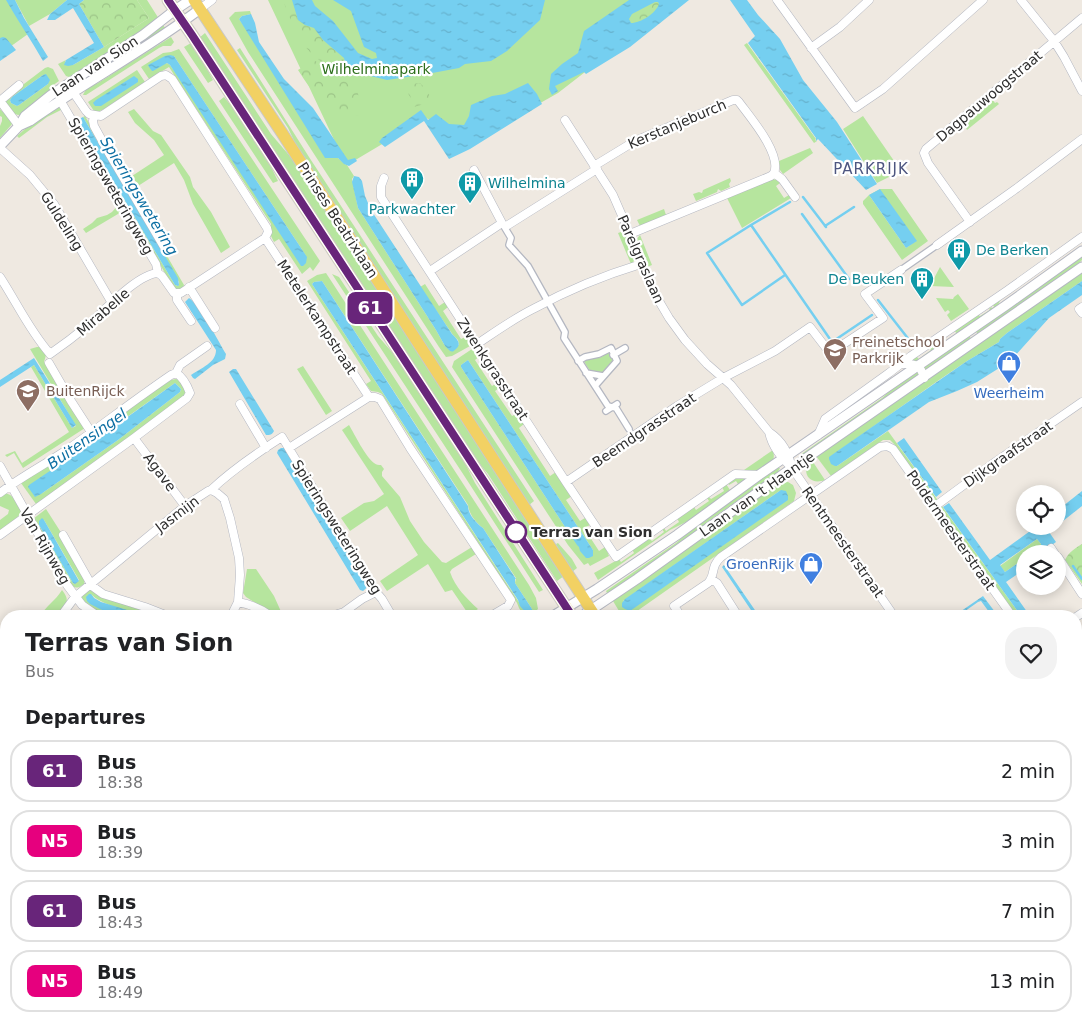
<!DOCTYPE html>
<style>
:root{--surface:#fff;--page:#f2f2f2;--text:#202124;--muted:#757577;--line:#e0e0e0}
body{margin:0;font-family:"DejaVu Sans",sans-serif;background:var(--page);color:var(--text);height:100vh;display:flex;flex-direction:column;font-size:19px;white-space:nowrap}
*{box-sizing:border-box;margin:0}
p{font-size:16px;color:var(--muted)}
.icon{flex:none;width:28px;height:28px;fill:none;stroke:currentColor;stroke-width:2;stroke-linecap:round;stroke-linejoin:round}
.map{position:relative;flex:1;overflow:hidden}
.panel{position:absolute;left:0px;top:610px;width:1082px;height:421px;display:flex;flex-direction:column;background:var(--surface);border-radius:20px 20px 0 0;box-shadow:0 2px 12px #0003}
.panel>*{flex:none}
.badge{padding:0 10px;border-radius:8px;font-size:18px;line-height:32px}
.buttons{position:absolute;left:1016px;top:485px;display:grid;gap:10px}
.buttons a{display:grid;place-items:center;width:50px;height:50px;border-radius:50%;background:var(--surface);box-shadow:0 2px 12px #0003;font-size:25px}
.map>.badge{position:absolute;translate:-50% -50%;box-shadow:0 0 0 2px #fff}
h2{padding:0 25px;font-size:19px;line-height:45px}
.round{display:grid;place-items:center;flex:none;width:52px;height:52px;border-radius:20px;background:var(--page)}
.headline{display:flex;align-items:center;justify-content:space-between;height:85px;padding:0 25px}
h1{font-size:24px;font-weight:700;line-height:38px}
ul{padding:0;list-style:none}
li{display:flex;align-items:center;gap:15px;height:62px;margin:0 10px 8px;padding:0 15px;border:2px solid var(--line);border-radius:20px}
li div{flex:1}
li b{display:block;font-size:19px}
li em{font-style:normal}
li .badge{min-width:55px;font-weight:700;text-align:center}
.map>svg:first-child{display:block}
</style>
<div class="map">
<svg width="1082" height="1031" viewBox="0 0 1082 1031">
<defs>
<pattern id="forest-crowns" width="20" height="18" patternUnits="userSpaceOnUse" patternTransform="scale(1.25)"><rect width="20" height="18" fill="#b6e59e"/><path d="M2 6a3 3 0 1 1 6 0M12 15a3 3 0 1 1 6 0" fill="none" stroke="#9dc588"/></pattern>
<pattern id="water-ripples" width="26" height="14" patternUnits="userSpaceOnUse" patternTransform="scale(1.25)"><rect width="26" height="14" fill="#75cff0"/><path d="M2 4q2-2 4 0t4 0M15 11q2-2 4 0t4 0" fill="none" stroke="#66b2ce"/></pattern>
</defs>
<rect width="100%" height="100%" fill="#efe9e1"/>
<!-- grass -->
<path fill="#b6e59e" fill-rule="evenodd" d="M0 0H11L28 34 0 54Z
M15 0H67L50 14 29 26Z
M137 0H147L159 19 72 78 66 76 58 64 66 60 65 62 73 65 104 47 149 18Z
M268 0H678L558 93 473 141 426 118 347 165 354 176 352 179 358 208 436 330 445 346 459 345 458 340 453 335 420 287 425 284 439 306 445 302 448 307 443 311 461 339 467 336 471 342 470 346 452 356 446 357 439 347 248 52 229 18 235 12 250 11 251 14 242 16 239 19 338 158 346 165Z
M163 25 166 29 78 85 77 83V80Z
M205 33 271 134 294 161 564 576 557 581 488 474 466 448 199 38Z
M171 37 174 42 171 46H163L159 48 86 95H83C86 88 91 86 98 83Z
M191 43 200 56 213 80 208 83 184 47Z
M747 43 816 139 815 140 817 141 814 143 744 45Z
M240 48 309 157 534 501 529 505 302 157 288 128 237 50Z
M179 49 320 261 313 271 310 267 302 274 279 239 274 242 271 236V224L169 67 149 79 141 67 163 53 171 52ZM174 56 307 257 170 65 167 63 165 64Z
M48 67 53 69 59 81 49 88 52 92 21 115C14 116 6 108 5 101L20 87 45 68ZM43 75 48 84 19 105 17 106 11 103 10 100 12 97Z
M137 70 145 82 104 109 100 111H94L88 102Z
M224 97C246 122 264 151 278 181L273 183 219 101Z
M992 99 995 103 997 102 999 104 967 130 966 128 967 126 964 122Z
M60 104 63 109 47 117 19 138 17 136 32 123Z
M0 109 10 119 12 124 0 138V126L2 121V117L0 116Z
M134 109 153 131 161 135 190 177 193 187 211 212 230 247 221 253 193 204 184 180 174 163 138 186 132 176 164 155 154 140 135 123 128 112Z
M85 116 184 285 183 288 177 290 173 287 77 120 175 285 178 286 179 284V282L134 204 83 117Z
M863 116 901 171 877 183 843 129Z
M810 148 813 153 783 174 780 170 779 161Z
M730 178 731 181 729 184 730 187 721 191 718 189 717 192 696 201 693 194 699 192 702 193 703 190Z
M772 179 777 180 780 183 776 186 784 198 789 195 791 198 742 228 727 198Z
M880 189H892L928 241 902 260 863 204V201L869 195ZM869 195 916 241 906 248Z
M119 204 123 211 86 233 83 229 92 223 97 218 107 215 112 212Z
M664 209 666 215 640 226 637 220Z
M624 231 635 256V260L631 264 618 233Z
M640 235 652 265 647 267 636 240Z
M1082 255V260L1069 273 979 336 975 330Z
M940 267 954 287 930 286Z
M1082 270V281L1007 333 1000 339 999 342 967 361 939 380 830 457 837 466 888 431 1021 616H1017L894 444 890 440H883L831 476 816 456Z
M326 273 529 585 536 598 538 609 530 616H524L519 608 517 603 382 394 378 392 371 391 366 384 371 381 307 281 317 275ZM322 281 468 505C469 514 476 523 483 528L516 578 515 583 532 609 526 613 312 284 314 282Z
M332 274 339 277 378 336 398 359 463 459 475 483 543 590 539 592 465 477Z
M958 294 969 309 951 321 947 315 950 312 948 310 945 312 936 298 953 299 954 297Z
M1002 297 998 305 917 363 910 361 916 356 919 359 931 350 929 347 932 346 934 348 940 344 938 341 944 337 947 341 957 334 954 330 977 314 980 316 990 310 989 309 991 307 992 308 994 307 993 305Z
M968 334 972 340 926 372 922 366Z
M37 347H40L46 355 44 362 85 428 23 468 14 453 7 457 5 455 15 451 22 463 69 432 31 367 34 365 72 428 76 426 30 349Z
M472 349 477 350 480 356 475 360 492 386 498 382 501 387 495 391 512 416 518 413 524 424 519 428 550 476 556 472 572 496 566 500 580 521 585 518 590 525 584 528 599 551 605 547 606 548 609 556 590 566 588 563 584 565 568 545 452 367 454 361ZM468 360 593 550 588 558 567 530 461 367V365Z
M609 352 613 362 602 373 590 371 583 360 586 359 601 357Z
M303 366 332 411 326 415 297 369Z
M916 371 919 373 920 375 798 459 800 455 882 398 896 385Z
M176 379 179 380 186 389 184 396 129 438 36 504 21 483 24 480 171 380ZM175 383 181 389 180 392 118 440 41 494 79 451Z
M349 425C355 435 365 456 374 463 377 465 378 465 381 465L384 469 382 472V476L400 497 410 521 424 542 442 562 446 563 472 547 476 554 452 569 450 572C455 587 467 599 478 609L469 615 452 590 445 592 428 564 387 591 380 581 418 555 387 506 350 531 341 518 364 503 374 501 384 494 342 430Z
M773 450C778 470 759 470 745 472L744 470Z
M811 459 825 480C809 486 800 472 811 459Z
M778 468H780L778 472 710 520 682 543 608 595 606 591 676 543 699 522 774 470Z
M751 477 698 516 670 530 598 580 594 573 619 559 621 562 634 553 632 549 649 538 652 541 664 532 662 529 664 528 666 531 679 522 677 518 694 507 696 510 709 501 707 498 709 497 711 499 724 491 722 487 726 484 730 490 738 484 736 481 729 485 728 483 734 479Z
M781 481 788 482 793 485 796 493 794 501 630 616H622L613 601 614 598 775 485ZM781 490 714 551 634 607 623 601Z
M4 493C11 494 13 497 17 503 18 505 20 509 21 510 21 518 5 527 0 531V520L8 514 9 510 0 506V496Z
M46 509 62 534 85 579 84 584C79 588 77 589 71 585L33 519ZM44 520 79 580 75 584 73 583 39 525Z
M1037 539 1041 544V546L1030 554H1025V558L1005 572 1000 566Z
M558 543 572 559 577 568 572 572 562 557 556 544Z
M247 569H256L274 596 283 616H276L246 597 243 593Z
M88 589 108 598 162 616C156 616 151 617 146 616 133 613 99 604 91 594L102 610 122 616H108L96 612 83 604 80 596Z
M62 590C71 601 66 605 59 616H40C46 606 56 600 62 590Z
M1076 928 1082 938V1027L1076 1031H968L962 1025H1076Z
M6 947V992L0 983V950Z
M6 999V1025H22L16 1031H0V1003Z"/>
<!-- forest -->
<path fill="url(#forest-crowns)" d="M84 0H137L149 18 104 47 79 4Z
M283 0H292L298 20 305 25 314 28 322 39 344 58 341 72C304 57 296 35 283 0Z
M655 2H658L659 4C656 14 641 22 631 23L629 19 632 14Z
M314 60C327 70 342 76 357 82 357 95 360 104 367 115 331 118 316 98 298 70Z
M420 83C426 89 430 93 431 102L414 107 411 102H413L405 88 403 89 401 85Z
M1082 544V584L1065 560C1069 552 1074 549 1082 544Z
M1076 871 1082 879V938L1076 928Z
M934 1025H962L968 1031H941Z"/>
<!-- water -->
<path fill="url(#water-ripples)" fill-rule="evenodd" d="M6 0H15L24 18 48 57 43 61C31 40 18 21 6 0Z
M67 0H84L79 4 104 47 73 65 68 66 64 65 66 60 94 43 73 8 55 20H47L50 14Z
M292 0H312L315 6 333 21 358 53 372 59 377 58 376 53 364 47 351 11 333 0H545L540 20 507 51 491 61 465 64 459 68 427 74 387 80 350 71 346 66 344 58 323 40 314 28 305 25 298 20Z
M629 0H689L630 47 586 74 584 72 555 86 558 91 552 95 549 89 551 74 562 64 578 53 584 31ZM655 2H658L659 4C656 13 641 23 631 23L629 19 632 14Z
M730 0H747L758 15 780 39 803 80 837 122 877 184 866 190 818 139 816 141V138L748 43 755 36Z
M251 14 255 23 259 42 284 79 313 108 348 160 355 158 357 161 349 166 344 164 338 158H325L239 19 242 16Z
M3 37 6 38 16 50 0 61V38Z
M170 55 174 56 307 257 306 263 303 266H301L170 65 167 63 153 71H152L149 67 148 65 165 56Z
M46 74 50 80 48 84 19 105 17 106 11 103 10 100 12 97 43 75Z
M134 76 138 79V82L101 106H95L93 103 96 100Z
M528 83 537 94 542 104 470 149 449 159 424 121 385 147 379 142 382 138 421 110 428 120 436 114 449 124 464 125 469 116 471 105 492 96 505 94Z
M83 117 178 278 179 285 178 286 175 285 77 120Z
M354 176 359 177 362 181 365 196 371 210 452 334C457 339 462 344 456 349 452 352 454 352 450 351L445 346 436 330 358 208 352 182Z
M880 189 917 241 906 248 869 195Z
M322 281 468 506C468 514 476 523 483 528L516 579H515V583L532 609V611L529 614 526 613 520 606 518 600 312 284 314 282Z
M1082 281V295L1049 318 1014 357 1004 365 977 382 957 391 929 402 837 466H835L831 464 829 459V457L836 452 967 361 999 342 1000 339 1007 333Z
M189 298C199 304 219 342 226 354L225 359 213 365 195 379 193 378 191 375C201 368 216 363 216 350L185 302Z
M34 358 76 425 72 428 34 365 0 387V380Z
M468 360 593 550V556L589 558H586L580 551 579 547 577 545 567 530 461 367V365Z
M233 369H236L274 431C272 435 270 435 266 435L229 372Z
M175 383 181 389 180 392 118 440 41 494 35 497 28 487 29 485 87 446Z
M904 438 942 492 936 497 897 443Z
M281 448H285L367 582C367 587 367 588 363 591L360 590 277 453 278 450Z
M781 490 786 491 788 496V500L630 611 625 609 622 607V603L625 599Z
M1082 491V506L1058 525V510Z
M949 503 990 560 1037 526H1056L1049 532 1056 542 1042 552 1043 554H1030L1041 546V544L1037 539 1000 565 1005 572 1025 558V569L1006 582 1030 616H1021L943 507Z
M42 518 44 520 79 581 75 584 73 583 39 525V521Z
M724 565 759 616H755L722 567Z
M89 594H91L94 598 101 602 147 616H122L102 610 90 604 87 601 86 597Z
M983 596 998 616H992L981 601 978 602 958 616H954Z
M6 859V893L0 898V864Z
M88 1025H127L123 1030 121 1028 117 1031H79Z"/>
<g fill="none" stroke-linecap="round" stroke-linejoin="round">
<!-- stream -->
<path stroke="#75cff0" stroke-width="2.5" d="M803 197 826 227
M802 214 849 279
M751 225 832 342 872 315
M825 226 854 207
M785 275 742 305 707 253 751 225 790 202
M878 300 910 341
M1073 566 1082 579
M1076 931 1082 942
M1077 957 1082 953"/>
<!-- pedestrian casing -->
<g stroke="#b4b7c1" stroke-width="8">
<path id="pedestrian" d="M502 223 511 238 509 245 528 266 565 332 564 338 608 406 616 408 629 429
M901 270 937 245
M613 355 625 348
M578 361 585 357 599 354 611 348 617 361 595 386
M586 373 603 376
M606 411 617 404"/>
</g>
<!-- minor casing -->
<g stroke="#b4b7c1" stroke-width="9">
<path id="minor" d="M777 0 855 108 883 89 983 0
M1021 0 1054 41 1064 57 1082 91
M200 9 212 0
M811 48 840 27 869 0
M71 89 86 111 89 114 101 116 161 76 166 75 172 79 267 228 268 232 265 238 369 397H375L380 399 410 448 511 600 508 606 491 616
M60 100 156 264 158 273 162 276 174 293H181L265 238
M0 101 19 126
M0 101 19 85
M94 116 93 121 94 126 110 155 167 252
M565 120 613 195 630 234 641 264 656 296 669 318 685 340 707 364 731 385 769 432C783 441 788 453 792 468
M0 148 30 175 54 204 112 303
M594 166 635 141 733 100H737L739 102C750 117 782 154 774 173
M774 173 782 179 795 197
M384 178 381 186V197L566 482 616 557 735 474 759 475
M970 222 928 163 924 153 926 149 1082 18
M508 225 597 169
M630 234 771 176 774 173
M937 245 1017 188 1082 139
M430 271 502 223 474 170
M0 277C17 303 29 330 50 354 63 345 75 336 87 326 103 312 137 274 158 273
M189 287 215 328
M177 294V300L191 321
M1082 307 1079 309 1082 313
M477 344C495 332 513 319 533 309 566 291 605 275 641 264
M49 363 71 401 91 432
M900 364C913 364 920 362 924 378
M176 373 180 365 207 346
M240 404 266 448
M769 432C772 447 782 458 792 468L894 616
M818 435 825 419 889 373 911 356 1008 290 1082 237
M134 438 185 506
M289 448 369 397
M0 466 67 585 82 605 95 614 102 616
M566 482 677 406 723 378 775 351 810 327 830 353 883 318 865 294 901 270
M211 490 217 493 224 499 230 518 239 558 240 575 238 602 231 616
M0 493C22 476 48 463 71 447 105 423 137 398 171 375L176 373C183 377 187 385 190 393L187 398 134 438 0 535
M934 507 991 465 1082 402
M63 535 92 586 103 594 145 607 168 616
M1051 548 1055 554
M1058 557 1082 594
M711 579 717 583 738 616
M238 602C250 604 261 609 271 616
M61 616 75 597 185 506 208 491 211 490C233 469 257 453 282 437L376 592 382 599 392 616
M331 616 344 612 362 599 376 592
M681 616 674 606 708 583C716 574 710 567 721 557L880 447 887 446 893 449 1012 616
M1076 617 1082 613
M0 661 6 659
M0 856 6 851
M0 943 6 940
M291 1025 295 1031
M391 1025 395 1031
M730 1025 732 1031
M832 1025 837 1031
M21 1031 27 1025
M279 1031 287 1025
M408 1031 416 1025
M497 1031 506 1025
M748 1031 755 1025"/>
</g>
<!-- tertiary casing -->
<g stroke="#b4b7c1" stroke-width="11">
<path id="tertiary" d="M19 126 30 121C85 82 146 50 200 9
M0 146 19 126 25 116 51 95 143 35 175 10 190 0
M553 616 597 589 677 535 759 475 1005 306 1082 251
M582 616 637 579 792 468 1082 267
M0 784 6 780"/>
</g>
<!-- primary casing -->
<g stroke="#c9c9c9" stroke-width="13">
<path id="primary" d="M168 0 192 35 572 616
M194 0 282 133 595 616
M867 1025 874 1031
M887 1025 895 1031"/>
</g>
<!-- pedestrian -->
<use href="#pedestrian" stroke="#fff" stroke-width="5.5"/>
<!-- minor -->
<use href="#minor" stroke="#fff" stroke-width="8"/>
<!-- tertiary -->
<use href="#tertiary" stroke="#fff" stroke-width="9"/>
<!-- primary -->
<use href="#primary" stroke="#f2d163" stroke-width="11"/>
</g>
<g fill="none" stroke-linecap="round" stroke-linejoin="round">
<!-- line casing -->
<g stroke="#fff" stroke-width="11">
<path id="line" d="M168 0 192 35 572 616"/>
</g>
<!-- line -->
<use href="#line" stroke="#68257a" stroke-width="8"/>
</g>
<!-- icons -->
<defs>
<g id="building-pin" transform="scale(1.25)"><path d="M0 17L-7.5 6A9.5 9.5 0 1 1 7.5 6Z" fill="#0f9aa8" stroke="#fff"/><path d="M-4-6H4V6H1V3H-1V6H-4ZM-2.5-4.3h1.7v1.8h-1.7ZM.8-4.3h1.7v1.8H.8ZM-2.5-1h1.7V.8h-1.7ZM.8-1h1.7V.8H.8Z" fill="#fff"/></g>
<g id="school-pin" transform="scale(1.25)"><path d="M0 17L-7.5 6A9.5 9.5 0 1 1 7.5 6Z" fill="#8d6e63" stroke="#fff"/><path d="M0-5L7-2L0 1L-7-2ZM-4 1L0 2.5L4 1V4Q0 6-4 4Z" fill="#fff"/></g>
<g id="shop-pin" transform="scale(1.25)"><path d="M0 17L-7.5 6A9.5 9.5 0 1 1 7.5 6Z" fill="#3f7fe0" stroke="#fff"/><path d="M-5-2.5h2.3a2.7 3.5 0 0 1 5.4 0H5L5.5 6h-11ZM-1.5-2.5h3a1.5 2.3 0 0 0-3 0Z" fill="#fff"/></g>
</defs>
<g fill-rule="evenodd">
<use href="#building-pin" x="412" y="179"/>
<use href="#building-pin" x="470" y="183"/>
<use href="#building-pin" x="959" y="250"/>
<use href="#building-pin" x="922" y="279"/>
<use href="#school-pin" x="835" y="350"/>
<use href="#shop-pin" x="1009" y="363"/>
<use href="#school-pin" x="28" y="391"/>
<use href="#shop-pin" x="811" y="564"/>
</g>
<!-- markers -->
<circle fill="#fff" stroke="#68257a" stroke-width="2.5" cx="516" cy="532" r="10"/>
<g text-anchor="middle" stroke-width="4.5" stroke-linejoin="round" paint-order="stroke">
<!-- street labels -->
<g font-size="14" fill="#2e2e2e" stroke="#fff">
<text transform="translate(95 66) rotate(-33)" y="5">Laan van Sion</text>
<text transform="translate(989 96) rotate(-40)" y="5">Dagpauwoogstraat</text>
<text transform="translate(677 124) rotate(-23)" y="5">Kerstanjeburch</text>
<text transform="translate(111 186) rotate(60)" y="5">Spieringsweteringweg</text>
<text transform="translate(338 220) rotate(57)" y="5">Prinses Beatrixlaan</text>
<text transform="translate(62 221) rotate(58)" y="5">Guldeling</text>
<text transform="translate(641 259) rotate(66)" y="5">Parelgraslaan</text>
<text transform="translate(103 312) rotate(-41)" y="5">Mirabelle</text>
<text transform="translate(317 317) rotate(57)" y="5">Metelerkampstraat</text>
<text transform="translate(493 369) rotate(57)" y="5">Zwenkgrasstraat</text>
<text transform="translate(644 430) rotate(-34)" y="5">Beemdgrasstraat</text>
<text transform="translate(1008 454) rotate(-35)" y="5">Dijkgraafstraat</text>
<text transform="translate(160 472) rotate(53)" y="5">Agave</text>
<text transform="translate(757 494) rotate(-35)" y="5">Laan van 't Haantje</text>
<text transform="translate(177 514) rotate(-37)" y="5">Jasmijn</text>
<text transform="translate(337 527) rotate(58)" y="5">Spieringsweteringweg</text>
<text transform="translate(951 530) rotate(55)" y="5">Poldermeesterstraat</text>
<text transform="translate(843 542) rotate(55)" y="5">Rentmeesterstraat</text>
<text transform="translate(45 546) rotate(60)" y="5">Van Rijnweg</text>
</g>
<!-- park labels -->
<g font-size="14" fill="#2c6e1b" stroke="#fff">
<text x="376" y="74">Wilhelminapark</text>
</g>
<!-- culture labels -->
<g font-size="14" fill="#0d838f" stroke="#fff" text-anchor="start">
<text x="488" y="188">Wilhelmina</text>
<text x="412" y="214" text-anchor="middle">Parkwachter</text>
<text x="976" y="255">De Berken</text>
<text x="904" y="284" text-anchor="end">De Beuken</text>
</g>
<!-- education labels -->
<g font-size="14" fill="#785e54" stroke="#fff" text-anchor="start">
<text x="852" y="347">Freinetschool<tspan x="852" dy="16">Parkrijk</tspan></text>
<text x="46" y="396">BuitenRijck</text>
</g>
<!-- shop labels -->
<g font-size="14" fill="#366cbe" stroke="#fff">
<text x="1009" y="398">Weerheim</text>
<text x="794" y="569" text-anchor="end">GroenRijk</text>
</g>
<!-- stop labels -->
<g font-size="14" font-weight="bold" fill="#2e2e2e" stroke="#fff" text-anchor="start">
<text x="531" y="537">Terras van Sion</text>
</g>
<!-- neighbourhood labels -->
<g font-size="15" letter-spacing="1" fill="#4d5680" stroke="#fff">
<text x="871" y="174">PARKRIJK</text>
</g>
<!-- water labels -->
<g font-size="15" font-style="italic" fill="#0d6fa3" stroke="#fff">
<text transform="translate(139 196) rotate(59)" y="5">Spieringswetering</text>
<text transform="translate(87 439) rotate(-35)" y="5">Buitensingel</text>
</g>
</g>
</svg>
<div class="buttons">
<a><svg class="icon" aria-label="locate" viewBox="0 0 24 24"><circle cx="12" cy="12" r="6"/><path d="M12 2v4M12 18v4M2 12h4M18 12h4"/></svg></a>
<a><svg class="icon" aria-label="layers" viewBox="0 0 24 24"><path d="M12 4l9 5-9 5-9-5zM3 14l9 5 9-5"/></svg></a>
</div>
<b class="badge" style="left:370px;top:308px;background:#68257a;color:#fff">61</b>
<section class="panel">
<div class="headline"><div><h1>Terras van Sion</h1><p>Bus</p></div><a class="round"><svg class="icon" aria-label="heart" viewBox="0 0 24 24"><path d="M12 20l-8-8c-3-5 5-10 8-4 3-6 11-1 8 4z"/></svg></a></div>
<h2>Departures</h2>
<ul>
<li><span class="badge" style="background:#68257a;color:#fff">61</span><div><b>Bus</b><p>18:38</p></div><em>2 min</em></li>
<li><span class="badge" style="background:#e6007e;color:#fff">N5</span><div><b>Bus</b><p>18:39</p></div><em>3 min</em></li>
<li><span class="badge" style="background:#68257a;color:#fff">61</span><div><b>Bus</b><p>18:43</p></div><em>7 min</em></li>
<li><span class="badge" style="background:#e6007e;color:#fff">N5</span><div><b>Bus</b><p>18:49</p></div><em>13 min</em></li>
</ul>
</section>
</div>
